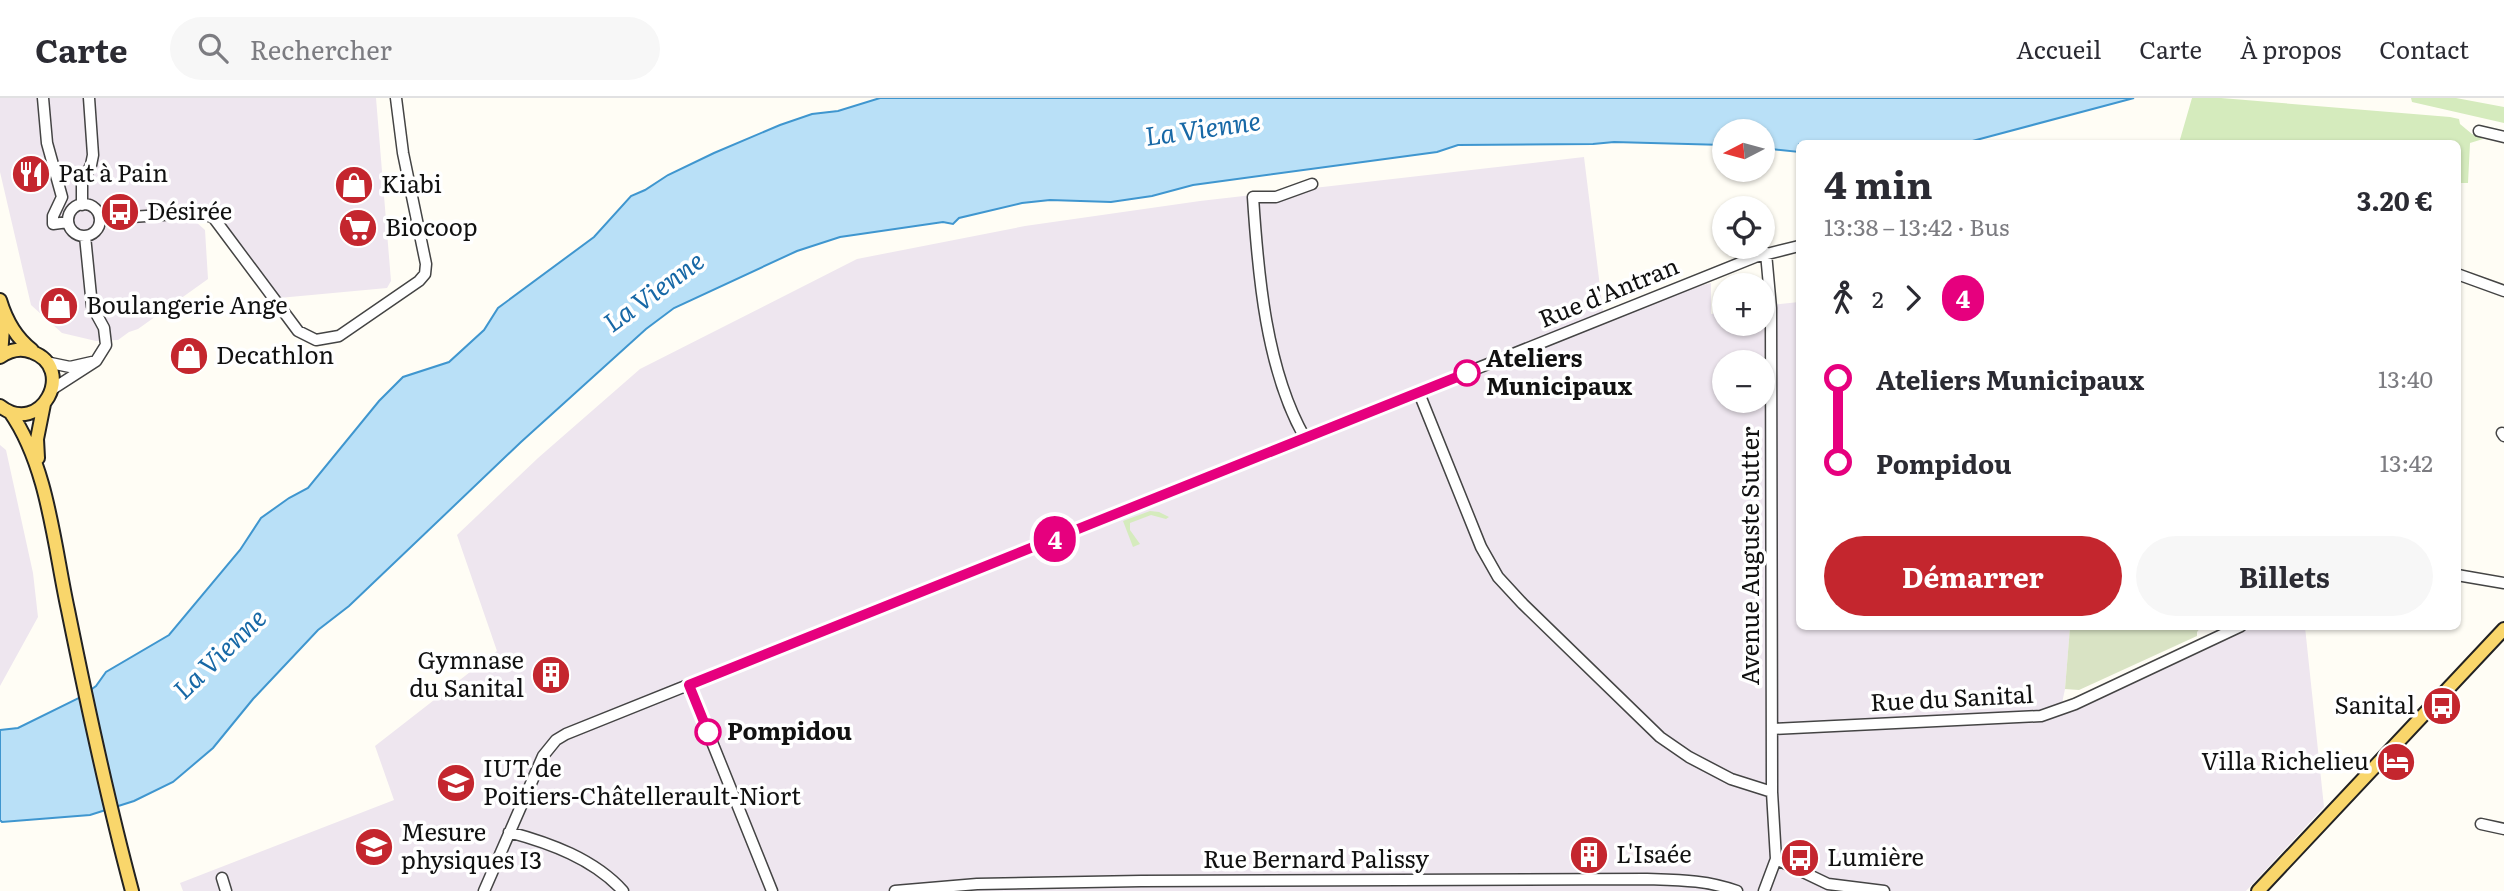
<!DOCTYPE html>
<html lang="fr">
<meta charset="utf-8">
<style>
:root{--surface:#fff;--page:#f7f7f7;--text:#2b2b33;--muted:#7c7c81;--line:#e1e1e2;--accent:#c4262e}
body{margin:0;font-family:Literata,serif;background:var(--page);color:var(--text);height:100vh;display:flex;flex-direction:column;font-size:26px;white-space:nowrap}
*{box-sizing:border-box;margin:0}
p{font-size:23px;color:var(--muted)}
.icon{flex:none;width:38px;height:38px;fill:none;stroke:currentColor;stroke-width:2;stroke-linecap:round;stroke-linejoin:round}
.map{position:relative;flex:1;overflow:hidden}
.drawer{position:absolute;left:1796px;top:42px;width:665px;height:490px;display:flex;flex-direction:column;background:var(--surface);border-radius:10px;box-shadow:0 2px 5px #0004}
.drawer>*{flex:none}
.badge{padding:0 14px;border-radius:23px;font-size:24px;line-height:46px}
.needle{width:46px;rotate:264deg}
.fabs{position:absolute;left:1712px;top:21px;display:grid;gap:14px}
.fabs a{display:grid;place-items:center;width:63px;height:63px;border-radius:50%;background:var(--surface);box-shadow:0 2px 5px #0004;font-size:35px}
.map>.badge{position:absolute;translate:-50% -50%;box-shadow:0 0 0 4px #fff}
.legs{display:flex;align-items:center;gap:10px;height:77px;padding:0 28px;font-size:23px}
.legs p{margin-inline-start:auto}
.head{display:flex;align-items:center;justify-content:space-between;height:119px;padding:0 28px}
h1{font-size:38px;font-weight:700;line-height:52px}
.action{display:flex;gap:14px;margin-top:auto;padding:14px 28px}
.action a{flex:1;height:80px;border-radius:42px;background:var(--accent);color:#fff;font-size:28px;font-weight:700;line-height:80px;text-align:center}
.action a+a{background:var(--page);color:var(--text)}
ul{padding:0 28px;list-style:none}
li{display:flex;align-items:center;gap:24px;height:84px;font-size:26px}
li i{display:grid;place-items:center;width:10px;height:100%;margin:0 9px;background:currentColor}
li i::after{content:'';width:18px;height:18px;margin:-9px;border:5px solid;border-radius:50%;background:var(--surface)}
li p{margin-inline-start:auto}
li:first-child i{background:linear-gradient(#0000 50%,currentColor 0)}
li:last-child i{background:linear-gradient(currentColor 50%,#0000 0)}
header{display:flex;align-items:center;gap:42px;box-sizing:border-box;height:98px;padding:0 35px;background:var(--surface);border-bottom:2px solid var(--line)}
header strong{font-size:33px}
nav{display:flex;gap:38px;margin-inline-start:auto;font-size:24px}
.search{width:490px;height:63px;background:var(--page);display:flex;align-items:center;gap:18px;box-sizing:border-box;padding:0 24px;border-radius:38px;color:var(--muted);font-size:26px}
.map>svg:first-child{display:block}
</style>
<header>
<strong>Carte</strong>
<div class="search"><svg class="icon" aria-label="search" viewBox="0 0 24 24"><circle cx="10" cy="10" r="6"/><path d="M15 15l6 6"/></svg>Rechercher</div>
<nav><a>Accueil</a><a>Carte</a><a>À propos</a><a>Contact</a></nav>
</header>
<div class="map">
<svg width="2504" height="793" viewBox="0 0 2504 793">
<rect width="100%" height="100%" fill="#fffdf5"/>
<!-- industrial -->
<path fill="#eee6ef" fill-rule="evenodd" d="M0 0H376L391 183 387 190 279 200 224 125 215 116 206 111 195 110V123L205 132 208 181 138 231 129 234 118 242 96 243 62 235 31 207 0 74Z
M1584 59 1603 213 1711 185V216L1724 214V226H1762V208L1799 204V528L2070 529 2065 591 2061 610 2239 529H2305L2324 709 2246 793H183L180 785 394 702 375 648 497 553 457 437 538 360 640 271 857 161 1025 128 1200 103ZM1724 264H1762V303H1724Z
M0 347 6 352 33 475 38 519 0 588Z"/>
<!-- green -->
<path fill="#d5ebbd" d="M2192 0H2221L2450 19 2459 21 2460 26 2472 36 2483 41 2470 45 2468 85H2457V46L2179 45Z
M2411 0H2456L2504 9V25L2412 4Z
M1150 413 1159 414 1169 419 1166 421 1151 417 1130 425V432L1140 446 1133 449 1123 423Z"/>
<!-- cemetery -->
<path fill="#d9e3c4" d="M2070 529V528L2201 529 2197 534V538L2079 592 2065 591Z"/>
<!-- water -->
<path fill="#b9e0f7" stroke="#3f96cf" stroke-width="2" d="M880 0H2134L1965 45 1799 46V54L1762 50V33H1724V47L1614 44 1593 46 1458 47 1437 54 1193 87 1152 98 1111 104 1050 102 1022 105 959 120 953 126 943 124 840 139 797 153 674 210 646 231 521 344 349 508 318 532 253 601 213 650 173 684 134 703 90 717 2 724 0 722V632L18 630 79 600 96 588 106 574 169 537 240 452 261 420 289 400 308 390 379 303 403 279 449 264 484 232 498 210 594 139 631 98 645 92 668 77 714 55 780 27 812 16 838 13Z"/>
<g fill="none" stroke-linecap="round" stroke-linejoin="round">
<!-- minor casing -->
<g stroke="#444" stroke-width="13">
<path id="minor" d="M43 0 47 45 62 99 53 118V126L68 124
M2479 33 2504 39
M68 122a16 16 0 1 1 32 0a16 16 0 1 1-32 0Z
M82 107V85L91 67 93 57 89 0
M100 121 193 115 213 119 298 233 316 242 339 238 419 183 425 176 426 166 403 55 396 0
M2457 176 2504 193
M46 264 70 269 92 264
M51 292 96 263 106 247 104 230 92 208 85 138
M1419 295 1481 449 1498 479 1523 506 1660 639 1689 659 1731 681 1772 694
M2502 335 2504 338
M1305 340C1266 272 1258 176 1253 99H1276L1312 86
M2457 477 2504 485
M689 587 772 793
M1772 631 2041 618 2075 606 2241 528
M2481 726 2504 731
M509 734C550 745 594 761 623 793
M1776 761 1828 786 1884 793
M222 780 226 793
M484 793 543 658 556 642 566 636 1755 159 1799 148
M895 793 977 786 1141 783 1647 781C1679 782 1707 782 1737 793
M1764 793 1776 761 1772 694 1771 210 1766 155"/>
</g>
<!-- major casing -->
<g stroke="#222" stroke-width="16">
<path id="major" d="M0 202C6 222 15 239 32 252
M1 258 4 216
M0 259C10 252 20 249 32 254 77 270 41 340 0 308
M10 314C48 368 54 448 68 512 87 606 107 700 132 793
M38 360 37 341 44 306
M2258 793 2504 531"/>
</g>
<!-- minor -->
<use href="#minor" stroke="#fff" stroke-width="10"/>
<!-- major -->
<use href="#major" stroke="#f9d66b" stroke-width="12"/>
</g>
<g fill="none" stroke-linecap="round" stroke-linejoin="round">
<!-- line-1 casing -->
<g stroke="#fff" stroke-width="16">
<path id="line-1" d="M708 634 689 587 1467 275"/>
</g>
<!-- line-1 -->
<use href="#line-1" stroke="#e6007e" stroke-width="10"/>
</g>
<!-- icons -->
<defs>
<g id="restaurant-disc" transform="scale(2.0125)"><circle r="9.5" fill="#c4262e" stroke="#fff"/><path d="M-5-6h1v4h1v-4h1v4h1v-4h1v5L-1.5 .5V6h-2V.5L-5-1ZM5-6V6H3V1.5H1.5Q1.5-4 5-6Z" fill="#fff"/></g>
<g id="shop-disc" transform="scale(2.0125)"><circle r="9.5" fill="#c4262e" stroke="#fff"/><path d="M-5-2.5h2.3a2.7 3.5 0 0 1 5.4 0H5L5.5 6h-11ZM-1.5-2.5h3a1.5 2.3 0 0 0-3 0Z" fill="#fff"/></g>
<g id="bus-disc" transform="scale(2.0125)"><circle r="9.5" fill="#c4262e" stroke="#fff"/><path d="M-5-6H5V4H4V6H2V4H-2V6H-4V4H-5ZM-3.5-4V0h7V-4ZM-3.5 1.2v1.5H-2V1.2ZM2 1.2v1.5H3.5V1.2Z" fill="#fff"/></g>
<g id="supermarket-disc" transform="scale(2.0125)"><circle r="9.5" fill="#c4262e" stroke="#fff"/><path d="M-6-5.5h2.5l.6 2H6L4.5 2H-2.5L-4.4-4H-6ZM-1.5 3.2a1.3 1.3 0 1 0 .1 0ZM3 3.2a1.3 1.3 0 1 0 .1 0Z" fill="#fff"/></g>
<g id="building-disc" transform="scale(2.0125)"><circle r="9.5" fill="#c4262e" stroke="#fff"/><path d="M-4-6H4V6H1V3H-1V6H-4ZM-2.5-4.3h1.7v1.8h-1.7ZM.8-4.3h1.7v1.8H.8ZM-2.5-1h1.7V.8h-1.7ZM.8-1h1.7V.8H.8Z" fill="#fff"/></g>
<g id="hotel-disc" transform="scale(2.0125)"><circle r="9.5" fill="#c4262e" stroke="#fff"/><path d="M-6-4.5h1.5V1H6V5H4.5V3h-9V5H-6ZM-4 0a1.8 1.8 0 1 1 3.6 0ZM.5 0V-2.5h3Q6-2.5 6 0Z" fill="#fff"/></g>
<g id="university-disc" transform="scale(2.0125)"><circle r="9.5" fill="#c4262e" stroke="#fff"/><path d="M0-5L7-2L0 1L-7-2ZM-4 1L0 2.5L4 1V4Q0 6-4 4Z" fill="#fff"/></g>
</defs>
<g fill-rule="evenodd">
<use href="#restaurant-disc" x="31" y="76"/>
<use href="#shop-disc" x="354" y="87"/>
<use href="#bus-disc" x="120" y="114"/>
<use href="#supermarket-disc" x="358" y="130"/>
<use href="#shop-disc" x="59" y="208"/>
<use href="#shop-disc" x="189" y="258"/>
<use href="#building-disc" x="551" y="577"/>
<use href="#bus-disc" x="2442" y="608"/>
<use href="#hotel-disc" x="2396" y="664"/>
<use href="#university-disc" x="456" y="685"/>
<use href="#university-disc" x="374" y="749"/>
<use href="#building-disc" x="1589" y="757"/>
<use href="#bus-disc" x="1800" y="760"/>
</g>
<!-- markers -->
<g fill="#fff" stroke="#e6007e" stroke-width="3.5">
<circle cx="1467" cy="275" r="12"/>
<circle cx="708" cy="634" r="12"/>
</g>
<g text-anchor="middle" stroke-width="7" stroke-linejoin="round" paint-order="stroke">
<!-- poi labels -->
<g font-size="24" fill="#111" stroke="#fff" text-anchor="start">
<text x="58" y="84">Pat à Pain</text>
<text x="381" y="95">Kiabi</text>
<text x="147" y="122">Désirée</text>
<text x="385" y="138">Biocoop</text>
<text x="86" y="216">Boulangerie Ange</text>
<text x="216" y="266">Decathlon</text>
<text x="524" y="571" text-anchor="end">Gymnase<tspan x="524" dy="28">du Sanital</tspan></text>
<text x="2415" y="616" text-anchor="end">Sanital</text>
<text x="2369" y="672" text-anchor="end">Villa Richelieu</text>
<text x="483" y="679">IUT de<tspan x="483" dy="28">Poitiers-Châtellerault-Niort</tspan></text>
<text x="401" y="743">Mesure<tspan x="401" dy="28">physiques I3</tspan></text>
<text x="1616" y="765">L'Isaée</text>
<text x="1827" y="768">Lumière</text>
</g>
<!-- street labels -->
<g font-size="24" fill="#111" stroke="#fff">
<text transform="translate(1609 195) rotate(-22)" y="8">Rue d'Antran</text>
<text transform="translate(1751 458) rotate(-90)" y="8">Avenue Auguste Sutter</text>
<text transform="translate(1952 601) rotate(-3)" y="8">Rue du Sanital</text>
<text x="1316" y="770">Rue Bernard Palissy</text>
</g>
<!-- stop labels -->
<g font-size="24" font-weight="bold" fill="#111" stroke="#fff" text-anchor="start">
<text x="1486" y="269">Ateliers<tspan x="1486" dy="28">Municipaux</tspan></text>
<text x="727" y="642">Pompidou</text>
</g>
<!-- water labels -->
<g font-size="26" font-style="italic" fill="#1768a6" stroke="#fff">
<text transform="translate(1203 31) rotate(-8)" y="9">La Vienne</text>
<text transform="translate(654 194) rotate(-36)" y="9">La Vienne</text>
<text transform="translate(220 556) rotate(-44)" y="9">La Vienne</text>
</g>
</g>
</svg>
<div class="fabs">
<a><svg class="needle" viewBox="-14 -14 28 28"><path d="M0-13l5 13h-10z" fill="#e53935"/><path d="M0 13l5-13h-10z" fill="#7c7c81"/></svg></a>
<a><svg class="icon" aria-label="locate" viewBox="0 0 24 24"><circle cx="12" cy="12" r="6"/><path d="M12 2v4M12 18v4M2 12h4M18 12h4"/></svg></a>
<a>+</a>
<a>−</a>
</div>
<b class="badge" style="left:1055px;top:441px;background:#e6007e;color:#fff">4</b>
<section class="drawer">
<div class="head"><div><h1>4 min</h1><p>13:38 – 13:42 · Bus</p></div><b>3.20 €</b></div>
<div class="legs"><svg class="icon" aria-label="walk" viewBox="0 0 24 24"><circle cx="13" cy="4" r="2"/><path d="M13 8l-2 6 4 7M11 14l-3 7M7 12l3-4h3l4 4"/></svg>2<svg class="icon" aria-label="forward" viewBox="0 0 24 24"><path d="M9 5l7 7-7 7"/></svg><b class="badge" style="background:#e6007e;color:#fff">4</b></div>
<ul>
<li><i style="color:#e6007e"></i><b>Ateliers Municipaux</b><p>13:40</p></li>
<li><i style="color:#e6007e"></i><b>Pompidou</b><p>13:42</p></li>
</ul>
<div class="action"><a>Démarrer</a><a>Billets</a></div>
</section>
</div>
